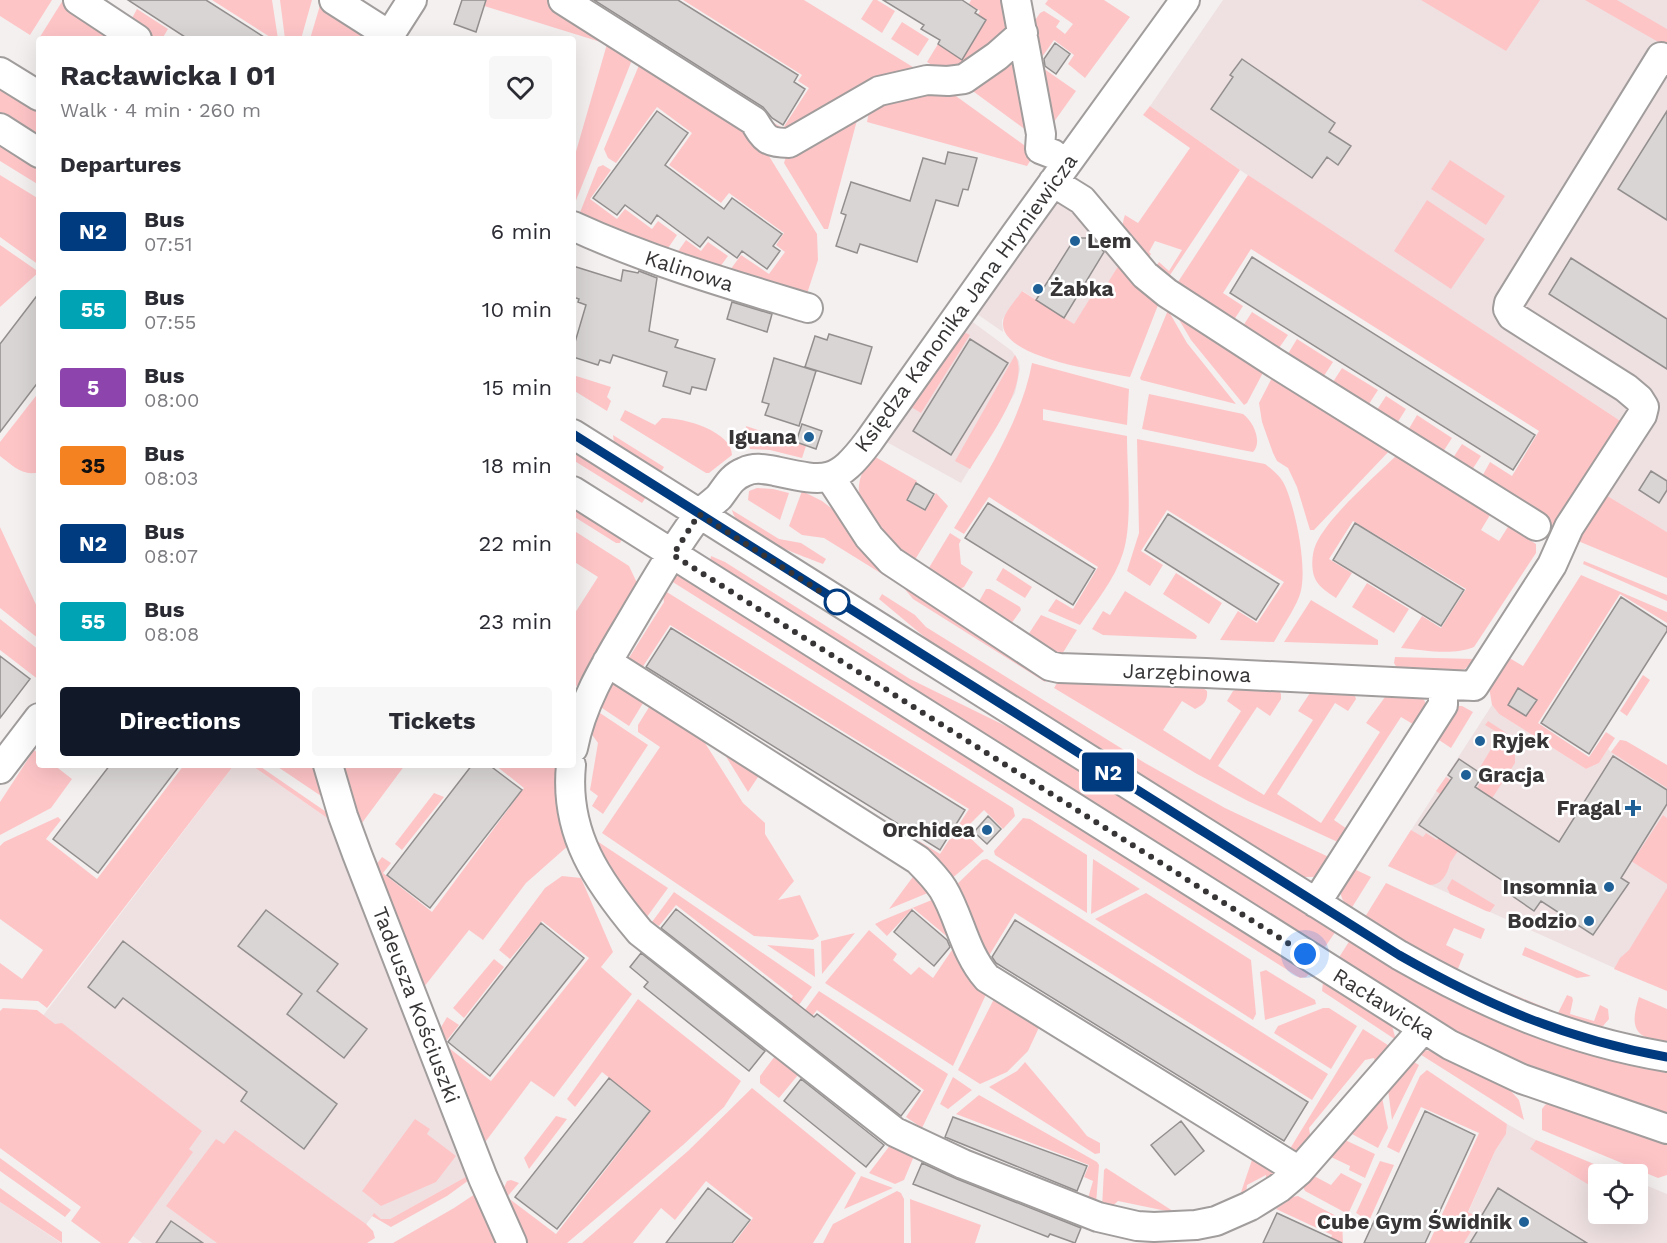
<!DOCTYPE html>
<meta charset="utf-8">
<style>
:root{--surface:#fff;--page:#f7f7f7;--text:#2b2b33;--muted:#7c7c81;--accent:#111827}
body{margin:0;font-family:"Work Sans",sans-serif;background:var(--page);color:var(--text);height:100vh;display:flex;flex-direction:column;font-size:22px;white-space:nowrap}
*{box-sizing:border-box;margin:0}
p{font-size:20px;color:var(--muted)}
.icon{flex:none;width:33px;height:33px;fill:none;stroke:currentColor;stroke-width:2;stroke-linecap:round;stroke-linejoin:round}
.map{position:relative;flex:1;overflow:hidden}
.drawer{position:absolute;left:36px;top:36px;width:540px;height:732px;display:flex;flex-direction:column;background:var(--surface);border-radius:6px;box-shadow:0 6px 24px #0002}
.drawer>*{flex:none}
.badge{padding:0 12px;border-radius:4px;font-size:21px;line-height:39px}
.tools{position:absolute;left:1588px;top:1164px;display:grid;gap:12px}
.tools a{display:grid;place-items:center;width:60px;height:60px;border-radius:6px;background:var(--surface);box-shadow:0 6px 24px #0002;font-size:30px}
.you{position:absolute;width:30px;height:30px;margin:-15px;border:4px solid #fff;border-radius:50%;background:#1a73e8;box-shadow:0 0 0 9px #1a73e833}
.map>.badge{position:absolute;translate:-50% -50%;box-shadow:0 0 0 3px #fff}
h2{padding:0 24px;font-size:22px;line-height:54px}
.round{display:grid;place-items:center;flex:none;width:63px;height:63px;border-radius:6px;background:var(--page)}
.summary{display:flex;align-items:center;justify-content:space-between;height:102px;padding:0 24px}
h1{font-size:28px;font-weight:700;line-height:45px}
.action{display:flex;gap:12px;margin-top:auto;padding:12px 24px}
.action a{flex:1;height:69px;border-radius:6px;background:var(--accent);color:#fff;font-size:24px;font-weight:700;line-height:69px;text-align:center}
.action a+a{background:var(--page);color:var(--text)}
ul{padding:0;list-style:none}
li{display:flex;align-items:center;gap:18px;height:78px;padding:0 24px}
li div{flex:1}
li b{display:block;font-size:22px}
li em{font-style:normal}
li .badge{min-width:66px;font-weight:700;text-align:center}
.map>svg:first-child{display:block}
</style>
<div class="map">
<svg width="1667" height="1243" viewBox="0 0 1667 1243">
<rect width="100%" height="100%" fill="#f4f0f0"/>
<!-- built -->
<path fill="#efe1e2" d="M1223 0H1667V532L1601 492 1622 422 1243 172 1150 106Z
M1061 195 1122 260 1103 290 1097 287 1074 325 1023 291 1002 320 1003 332 977 314Z
M970 320 1012 351 1019 361 1020 369 1015 393 961 483 883 440Z
M1492 705 1499 714 1586 769 1599 763 1608 749 1611 752 1620 740 1626 741 1667 765V917L1630 975 1388 866Z
M234 765H251L330 820 471 1174 390 1219H381L374 1214 361 1231 284 1243H142L133 1236 129 1241 0 1148V1036L29 1034Z
M1507 1124 1536 1140 1618 1174H1599V1214H1638V1182L1667 1194V1243H1464L1478 1218 1468 1213 1495 1151 1506 1134Z
M0 1202 61 1243H0Z"/>
<!-- green -->
<path fill="#fec5c7" d="M0 0H52L30 35 0 16Z
M63 0H66L124 39 38 40Z
M212 0H272L278 39H270V37Z
M280 0H312L301 39H285Z
M465 0H550L634 55 573 208V162L607 44Z
M683 0H804L921 72 786 138 765 118 783 128 809 88 798 81 802 75Z
M873 0H877L895 11 882 33 861 19Z
M971 0H1011L1017 30 953 78 927 62 938 44 953 53 980 11 969 4Z
M1048 0H1104L1130 17 1085 78 1068 64 1074 55 1054 40 1037 64 1076 91 1046 133 1029 29 1040 13 1044 11 1060 21 1056 27 1065 34 1073 24 1045 4Z
M1421 0H1540L1506 51Z
M1585 0H1617L1667 29V47Z
M321 2 373 39H310Z
M137 9 168 29 162 39H150L131 20Z
M902 22 929 39 918 56 891 39Z
M1018 43 1034 136 970 89Z
M642 58 756 135 817 234 818 260 805 300 725 277 741 255 769 274 785 252 776 245 784 233 729 193 721 203 669 165 692 133 657 107 616 163 608 158 604 149Z
M942 86 1035 153 1027 166 867 122 871 101Z
M0 88 39 112V137L0 112Z
M1150 106 1240 170 1166 281 1152 273 1159 262 1169 271 1182 250 1155 241 1149 252 1151 254 1145 264C1134 248 1117 235 1125 215L1138 223 1190 148 1143 115Z
M860 109 828 229H824L784 163 787 153Z
M0 145 39 169V185L0 161Z
M1450 160 1505 196 1486 225 1431 189Z
M603 165 611 170 590 199 617 219 625 209 652 229 658 221 677 235 662 257 577 220 598 167Z
M0 175 39 199V265L0 237Z
M1248 175 1622 422 1556 527H1552L1481 483 1480 480 1490 462 1512 476 1539 431 1251 249 1223 293 1243 306 1232 323 1176 285Z
M1427 200 1485 239 1451 289 1394 251Z
M686 240 701 251 708 242 728 256 714 275 672 260Z
M0 245 39 272 0 307Z
M1122 260 1160 300 1130 377C1103 371 1001 358 1003 323 1003 313 1017 299 1022 291L1074 324 1097 287 1103 290Z
M1171 306 1266 367 1247 403 1244 405 1191 340Z
M1168 310 1187 343 1236 404 1141 380 1140 378Z
M1252 312 1288 335 1277 351 1241 329Z
M962 331 970 335 921 413 908 405Z
M1297 339 1333 362 1322 379 1286 357Z
M1015 355C1032 383 984 445 970 469L955 461Z
M1032 363 1129 389 1127 425 1043 409V420L1127 436C1127 469 1133 522 1123 553 1115 579 1095 603 1080 625L1048 611 1056 599 1073 609 1098 567 989 497 964 534 954 528C984 479 1022 419 1032 363Z
M1342 368 1378 390 1367 407 1331 385Z
M1275 372 1393 447 1314 530H1310L1297 487 1288 468 1277 461 1273 453 1262 422 1259 403Z
M573 375 611 387 607 397 611 401 607 411 573 390Z
M39 392V472C23 477 12 465 0 456V442Z
M1149 394 1243 414C1253 421 1263 442 1253 452L1242 450 1142 429Z
M1386 396 1406 409 1396 425 1375 413Z
M625 410 655 425 662 418C682 417 732 431 732 455L709 473H706L620 420Z
M1417 415 1452 438 1441 455 1407 432Z
M746 426 806 446 802 458 770 450 750 449Z
M613 435 664 467 660 474 617 446 614 443Z
M1137 439 1265 464C1274 471 1282 477 1286 488 1296 512 1309 573 1299 597 1293 612 1282 627 1274 642L1220 640 1238 611 1257 623 1284 582 1167 510 1141 551 1163 565 1150 586 1127 571 1139 533Z
M1462 444 1481 456 1470 473 1451 461Z
M573 450 646 497 642 503 573 460Z
M1400 452 1493 510 1481 530 1499 541 1511 522 1526 531 1523 536 1536 544V553L1474 647C1453 656 1423 650 1401 648L1422 616 1441 628 1466 589 1353 521 1329 559 1352 573 1336 598C1327 592 1317 586 1314 576 1311 566 1312 553 1316 544 1330 514 1376 476 1400 452Z
M872 455 917 481 906 500 925 511 936 493 948 506 913 563 899 556 861 503C855 484 862 471 872 455Z
M757 488 773 489 789 493 780 520 748 500 749 491Z
M802 491 822 501 1049 676 1045 682 913 599 903 587 824 538 802 535 789 526Z
M1601 492 1667 532V578L1578 541Z
M573 508 622 539 620 543H616L573 516Z
M732 510 779 539 801 543 826 559 823 564C801 555 736 534 732 510Z
M0 527 39 611V639L0 608Z
M573 530 629 566 638 585 582 684 573 687V616L598 577 573 561Z
M950 533 961 540 959 544 961 564 973 572 964 587 954 591 927 571Z
M711 556 725 562 910 679 1014 730 1336 931 1323 950 710 561Z
M1584 561 1667 595V601L1583 564Z
M1003 568 1032 587 1025 598 996 580Z
M675 573 1309 974 1306 977 1300 978 668 579Z
M1176 573 1222 603 1209 624 1163 594Z
M1581 575 1667 612V623L1620 594 1538 723 1589 757 1606 732 1615 738 1599 763 1586 769 1499 714 1492 705 1489 687 1506 656 1523 666Z
M1367 583 1409 609 1394 633 1352 607Z
M662 589 1013 808 1015 816 1003 829 984 810 963 831 984 851 950 880 917 844 919 841 940 854 969 809 670 625 642 668 627 661 664 602Z
M986 589H990L1020 607 1021 610 1011 624 978 603Z
M1125 591 1194 633 1197 636 1196 639 1103 635 1092 629 1103 611 1110 615Z
M882 594 915 615 926 627 1145 763 1225 808 1333 859 1316 877H1301L951 659 879 599Z
M1311 600 1378 640V645L1284 642Z
M1041 615 1077 630 1059 659 1026 638Z
M0 619 39 650V680L0 650Z
M1395 657 1475 659 1465 669 1459 671 1398 670 1394 663Z
M1643 675 1650 680 1627 716 1620 711Z
M1060 678 1200 685 1207 691C1208 700 1204 705 1195 709L1182 701 1163 730 1210 760 1241 711 1227 701 1233 691 1240 688 1279 690 1281 694V699L1270 716 1257 707 1218 766 1264 795 1313 720 1298 711 1312 690 1354 693 1356 699 1348 711 1335 703 1277 794 1321 823 1380 732 1366 723 1385 697 1388 694 1421 696C1431 705 1422 716 1416 726L1401 717 1334 820 1350 831 1342 844 1248 801 1197 774 1054 688Z
M612 682 645 700 629 726 596 704Z
M651 704 693 724 743 803 765 823V834L794 881 778 900 800 895 819 936 813 940 754 936 602 833 660 747 638 732V725Z
M1458 706H1462L1473 712 1451 748 1436 738Z
M591 707 648 745 603 814 592 806 598 796 590 790 598 743 585 725Z
M1488 721 1505 732 1515 744V763L1450 863C1448 873 1442 885 1430 885L1388 866 1411 830 1423 837 1426 833 1437 840 1459 808 1436 791 1446 777 1473 794 1486 774 1479 769 1500 734 1485 725Z
M712 734 764 768 748 792Z
M1620 740 1626 741 1667 765V788L1611 752Z
M34 750 39 754V765H54L72 779 51 808 0 835V802Z
M184 765H234L47 1008 38 1001 0 999V963L22 979 43 950 0 919V846L4 842 58 817 61 820 46 839 97 879Z
M251 765H258L335 818 330 820Z
M275 765H320L330 802Z
M334 765H405L356 831Z
M495 765H559L569 845 526 883 483 940 469 930 416 997 372 870 382 857 391 863 383 873 432 912 524 788Z
M434 793 444 797 402 850 395 844Z
M1663 815 1667 818V884L1592 836 1598 828 1638 853Z
M1023 818 1030 819 1087 855V913L995 855 994 851Z
M597 841 668 888 644 921 591 850Z
M987 859 1328 1074 1312 1100 1015 913 987 959 953 888 982 860Z
M1093 859 1140 889 1091 914Z
M1352 868 1371 877 1351 909C1333 894 1342 884 1352 868Z
M918 870 935 890 889 909Z
M562 876 581 878 613 952 601 967 632 994 554 1097 531 1081 477 1153 437 1034 447 1017 459 1025 444 1044 491 1081 589 958 542 921 510 959 499 950 545 888Z
M1452 879 1495 905 1490 912 1486 911 1450 894 1447 888Z
M1386 883 1485 929 1481 939 1454 928 1446 945 1464 954 1457 971 1558 1013 1567 995 1572 997 1573 1000 1570 1014 1594 1021 1600 1005 1608 1009 1609 1019 1603 1026 1594 1027 1496 992 1413 948 1365 917Z
M1667 888V991L1614 969 1620 958 1629 950Z
M674 892 812 987 785 1024 777 1017 793 996 676 905 659 926 652 922Z
M1146 893 1251 960 1256 1014 1253 1020 1095 919Z
M939 897 989 988 953 1066 825 983 869 930 897 954 893 960 911 975 919 967 933 978 956 944 913 908 887 936 875 924 883 920Z
M855 933 822 974 821 941Z
M1350 940C1454 1005 1544 1051 1667 1071V1114C1599 1091 1531 1070 1466 1038 1421 1016 1380 986 1338 959Z
M767 945 814 949 815 977Z
M1525 947 1591 976 1577 978 1522 955Z
M494 959 504 967 464 1018 453 1008Z
M1266 970 1315 1000 1316 1004 1265 1020 1260 972Z
M1323 982 1392 1026 1396 1040 1322 991Z
M819 991 948 1074 922 1128 906 1117 924 1090 817 1010 798 1034 791 1029Z
M997 993 1042 1021 1028 1051 1007 1072 980 1084 958 1070Z
M1639 997 1667 1009V1043C1635 1038 1629 1029 1639 997Z
M638 999 741 1081 724 1107 683 1145 567 1243H516L501 1194 507 1181 511 1180 519 1183 507 1197 556 1234 651 1111 602 1072 575 1107 567 1099Z
M3 1008 37 1010 55 1024 62 1023 202 1131 189 1149 193 1152 128 1243H101L71 1221 81 1207 0 1148V1011Z
M1323 1008H1329L1357 1026 1331 1069 1274 1033 1278 1026Z
M1363 1029 1394 1049 1377 1072 1374 1058 1365 1060 1309 1128 1312 1147 1305 1156 1288 1152Z
M1420 1049 1435 1052 1510 1090 1519 1100 1524 1120 1415 1051Z
M775 1056 798 1075 779 1098 760 1083V1076Z
M1025 1062 1079 1126 1087 1136 1100 1143V1153L1095 1154 989 1087 1017 1071Z
M1414 1062 1419 1065 1392 1120 1388 1090Z
M1427 1070 1507 1124 1506 1134 1495 1151 1468 1212 1479 1218 1464 1243H1429L1479 1133 1421 1107 1399 1153 1387 1147 1420 1076Z
M953 1077 972 1090 948 1109 940 1104Z
M752 1088 856 1173 813 1243H734L753 1218 706 1181 675 1220 661 1208 633 1243H582L688 1151Z
M979 1095 1097 1162 1099 1165 1096 1204 1088 1198 1093 1181 1084 1177 1089 1165 956 1114Z
M1382 1097 1388 1128 1378 1148 1350 1133Z
M1548 1103 1667 1143V1175L1658 1178 1542 1130V1109L1545 1105Z
M556 1116 567 1119 529 1169 524 1158Z
M415 1119 430 1129 427 1134 456 1156 436 1182 381 1206 362 1191Z
M235 1130 366 1224 373 1231 375 1238 367 1243H217L166 1206 216 1139 224 1144Z
M1345 1140 1375 1154 1365 1178 1349 1170 1350 1166 1331 1157Z
M1536 1140 1618 1174H1599V1191L1530 1149Z
M891 1144 914 1156 904 1180 895 1184 869 1173Z
M1254 1154 1277 1171 1265 1192 1266 1175 1247 1185 1245 1203 1236 1207Z
M0 1158 71 1210 65 1217 0 1171Z
M1380 1161 1394 1165 1369 1221 1356 1213Z
M1106 1168 1176 1213 1118 1201 1106 1212 1102 1207 1104 1170Z
M1341 1173 1362 1184 1349 1212 1346 1213 1305 1191 1303 1187 1314 1176 1331 1185Z
M471 1174 476 1175 447 1196 391 1227 372 1216 374 1213 381 1219H390Z
M861 1176 893 1188 844 1209Z
M0 1188 62 1232V1243L0 1202Z
M484 1188 508 1243H393L454 1208Z
M897 1191 901 1193 904 1199V1243H823L833 1224Z
M1298 1196 1342 1219 1343 1243H1329L1332 1235 1276 1209 1292 1197Z
M910 1199 981 1225 975 1243H911Z"/>
<!-- building -->
<path fill="#d9d5d5" stroke="#938f8f" stroke-width="1.5" d="M128 0H206L267 39H188Z
M462 0H486L476 32 454 24Z
M594 0H678L798 75 794 82 805 89 783 125 772 118 763 107Z
M883 0H962L977 10 975 13 986 20 962 60 938 44 940 40 921 29 924 25Z
M1055 43 1070 54 1056 74 1045 66 1044 59Z
M1242 59 1335 123 1329 132 1351 146 1338 165 1327 157 1312 178 1211 109 1233 77 1230 75Z
M657 111 688 133 665 165 724 209 732 198 782 234 773 246 780 251 767 269 742 251 737 258 708 237 700 247 657 215 651 224 625 205 617 215 593 198Z
M1667 111V220L1618 189Z
M948 152 977 158 968 190 963 189 958 206 936 200 917 262 860 244 857 253 836 246 846 215 841 213 851 182 910 201 923 158 945 164Z
M1075 238H1093L1104 252 1064 318 1036 300Z
M1252 257 1535 435 1513 470 1230 293Z
M1571 258 1667 319V369L1549 294Z
M573 266 621 281 623 270 638 273 639 271 657 278 649 331 678 340 675 347 715 359 706 390 692 387 690 394 663 386 667 372 613 355 610 363 600 360 598 365 573 357V349L586 305 578 302 579 299 573 297Z
M39 293V381L0 432V344Z
M732 302 772 314 767 332 727 319Z
M829 334 872 347 861 384 805 367 815 336 827 340Z
M970 339 1008 363 951 455 913 431Z
M774 358 816 371 799 426 765 415 769 404 762 402Z
M802 424 822 431 816 449 796 442Z
M1651 471 1667 481V490L1659 503 1639 490Z
M916 483 934 494 925 510 907 500Z
M988 503 1095 569 1073 605 965 538Z
M1168 514 1279 584 1256 620 1145 550Z
M1355 523 1464 590 1441 626 1333 560Z
M1621 597 1667 627V631L1589 754 1541 723Z
M671 628 965 810 940 850 646 667Z
M0 656 30 679 0 718Z
M1518 688 1537 700 1526 716 1508 705Z
M1613 756 1667 790V804L1621 878 1629 883 1593 935 1541 901 1534 911 1511 895 1515 889 1419 825 1452 778 1448 775 1459 759 1483 775 1475 787 1559 842Z
M110 765H180L98 873 53 839Z
M472 765H489L522 790 430 908 387 875Z
M988 816 1001 829 987 844 974 832Z
M676 909 814 1017 817 1014 920 1091 901 1116 661 928Z
M266 910 338 964 317 991 367 1029 344 1058 287 1014 302 994 238 946Z
M912 910 947 940 950 947 934 966 894 932Z
M1015 920 1308 1102 1284 1141 996 963 992 957Z
M541 923 584 958 490 1076 448 1042Z
M123 941 337 1104 304 1149 241 1101 247 1092 123 998 115 1008 88 987Z
M641 953 765 1051 749 1071 644 987 648 982 630 967Z
M609 1078 650 1111 557 1229 515 1197Z
M801 1079 884 1145 866 1167 784 1101Z
M1425 1111 1475 1135 1425 1243H1364Z
M953 1117 1087 1166 1077 1191 945 1137Z
M1181 1121 1204 1151 1175 1175 1151 1145Z
M922 1163 957 1179 1081 1228 1075 1243 1050 1234 1048 1237 913 1184Z
M708 1188 750 1220 732 1243H666Z
M1498 1188 1587 1243H1470L1486 1217 1482 1215Z
M1277 1213 1342 1243H1263Z
M171 1221 203 1243H156Z"/>
<g fill="none" stroke-linecap="round" stroke-linejoin="round">
<!-- minor casing -->
<g stroke="#a19d9d" stroke-width="32">
<path id="minor" d="M78 0 137 39
M334 0 389 35
M563 0 754 121C765 139 767 143 789 143L879 91 927 80 948 81 964 79 997 56 1023 33
M1016 0 1041 134 1040 149 1053 154 1066 164
M387 39 412 0
M0 72 39 96
M0 128 39 153
M1053 182 1082 200 1145 275 1167 293 1275 363 1536 526
M573 226C649 261 728 284 808 308
M573 434 1399 955C1487 1005 1567 1040 1667 1057
M830 477 869 537 891 561 1050 666 1059 668 1206 673 1474 686 1552 565 1569 527 1642 415 1644 407 1639 399 1626 388 1512 316 1508 309 1509 303 1661 57 1667 61
M573 491 1450 1045 1522 1079 1667 1129
M607 662 918 860C927 869 936 878 943 889 960 917 964 952 987 978L1299 1171
M573 748C583 696 613 653 639 608 658 577 676 544 698 516 704 508 712 504 719 497 727 487 731 477 744 472 754 467 764 469 775 471 826 482 836 485 869 441L1015 235 1185 0
M328 765 343 816 357 854 483 1178 512 1243
M571 765C564 834 598 882 640 932L895 1132 963 1164 1098 1217 1137 1226 1154 1227 1196 1225 1216 1221 1250 1206 1279 1188 1299 1171 1423 1029
M0 769 39 718
M1316 903 1443 705V685"/>
</g>
<!-- minor -->
<use href="#minor" stroke="#fff" stroke-width="28"/>
</g>
<g fill="none" stroke-linecap="round" stroke-linejoin="round">
<!-- line casing -->
<g stroke="#fff" stroke-width="14">
<path id="line" d="M573 434 1399 955C1489 1006 1565 1039 1667 1057"/>
</g>
<!-- line -->
<use href="#line" stroke="#003b80" stroke-width="9"/>
<!-- walk -->
<path stroke="#373535" stroke-width="6" stroke-dasharray="0 10.8" d="M837 602 699 514 673 555 1305 954"/>
</g>
<!-- markers -->
<g fill="#1f6196" stroke="#fff" stroke-width="2">
<circle cx="1075" cy="241" r="6"/>
<circle cx="1038" cy="289" r="6"/>
<circle cx="809" cy="437" r="6"/>
<circle cx="1480" cy="741" r="6"/>
<circle cx="1466" cy="775" r="6"/>
<path d="M1630 799h6v6h6v6h-6v6h-6v-6h-6v-6h6z"/>
<circle cx="987" cy="830" r="6"/>
<circle cx="1609" cy="887" r="6"/>
<circle cx="1589" cy="921" r="6"/>
<circle cx="1524" cy="1222" r="6"/>
</g>
<circle fill="#fff" stroke="#003b80" stroke-width="3" cx="837" cy="602" r="12"/>
<g text-anchor="middle" stroke-width="5" stroke-linejoin="round" paint-order="stroke">
<!-- poi labels -->
<g font-size="21" font-weight="bold" fill="#373535" stroke="#fff" text-anchor="end">
<text x="1087" y="248" text-anchor="start">Lem</text>
<text x="1050" y="296" text-anchor="start">Żabka</text>
<text x="797" y="444">Iguana</text>
<text x="1492" y="748" text-anchor="start">Ryjek</text>
<text x="1478" y="782" text-anchor="start">Gracja</text>
<text x="1621" y="815">Fragal</text>
<text x="975" y="837">Orchidea</text>
<text x="1597" y="894">Insomnia</text>
<text x="1577" y="928">Bodzio</text>
<text x="1512" y="1229">Cube Gym Świdnik</text>
</g>
<!-- street labels -->
<g font-size="21" fill="#373535" stroke="#fff">
<text transform="translate(689 271) rotate(18)" y="7">Kalinowa</text>
<text transform="translate(966 303) rotate(-54)" y="7">Księdza Kanonika Jana Hryniewicza</text>
<text transform="translate(1187 673) rotate(2)" y="7">Jarzębinowa</text>
<text transform="translate(1384 1004) rotate(32)" y="7">Racławicka</text>
<text transform="translate(416 1005) rotate(69)" y="7">Tadeusza Kościuszki</text>
</g>
</g>
</svg>
<div class="tools">
<a><svg class="icon" aria-label="locate" viewBox="0 0 24 24"><circle cx="12" cy="12" r="6"/><path d="M12 2v4M12 18v4M2 12h4M18 12h4"/></svg></a>
</div>
<div class="you" style="left:1305px;top:954px"></div>
<b class="badge" style="left:1108px;top:772px;background:#003b80;color:#fff">N2</b>
<section class="drawer">
<div class="summary"><div><h1>Racławicka I 01</h1><p>Walk · 4 min · 260 m</p></div><a class="round"><svg class="icon" aria-label="heart" viewBox="0 0 24 24"><path d="M12 20l-8-8c-3-5 5-10 8-4 3-6 11-1 8 4z"/></svg></a></div>
<h2>Departures</h2>
<ul>
<li><span class="badge" style="background:#003b80;color:#fff">N2</span><div><b>Bus</b><p>07:51</p></div><em>6 min</em></li>
<li><span class="badge" style="background:#00a3b4;color:#fff">55</span><div><b>Bus</b><p>07:55</p></div><em>10 min</em></li>
<li><span class="badge" style="background:#8e44ad;color:#fff">5</span><div><b>Bus</b><p>08:00</p></div><em>15 min</em></li>
<li><span class="badge" style="background:#f58220;color:#111">35</span><div><b>Bus</b><p>08:03</p></div><em>18 min</em></li>
<li><span class="badge" style="background:#003b80;color:#fff">N2</span><div><b>Bus</b><p>08:07</p></div><em>22 min</em></li>
<li><span class="badge" style="background:#00a3b4;color:#fff">55</span><div><b>Bus</b><p>08:08</p></div><em>23 min</em></li>
</ul>
<div class="action"><a>Directions</a><a>Tickets</a></div>
</section>
</div>
